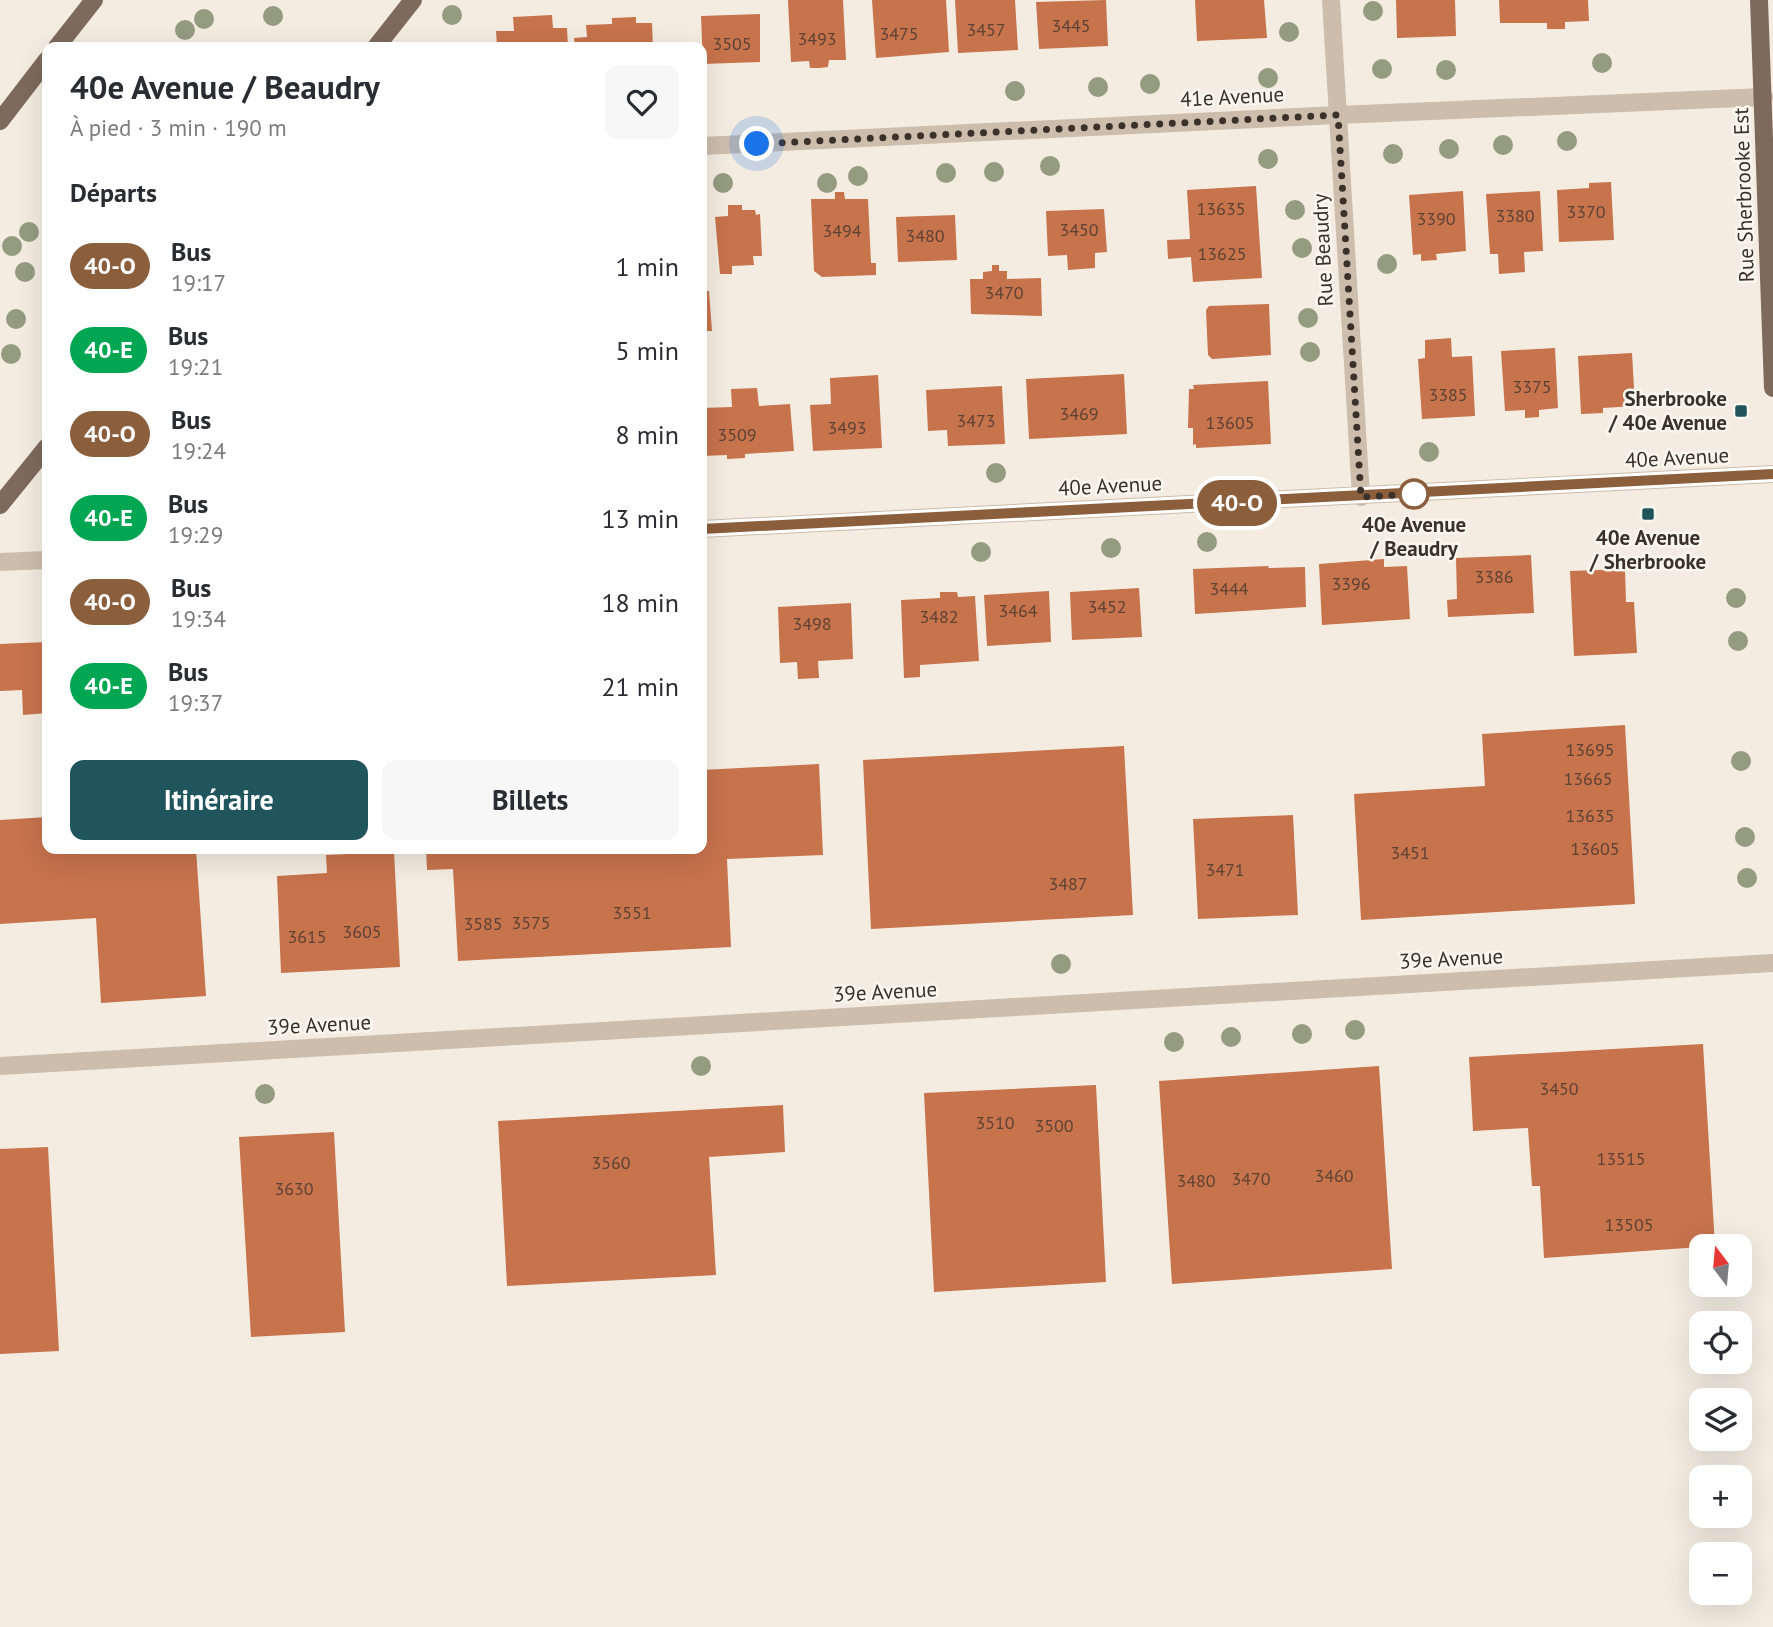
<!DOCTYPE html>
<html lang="fr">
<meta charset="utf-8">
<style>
:root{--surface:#fff;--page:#f7f7f7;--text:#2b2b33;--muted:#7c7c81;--accent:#20555d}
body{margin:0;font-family:"PT Sans",sans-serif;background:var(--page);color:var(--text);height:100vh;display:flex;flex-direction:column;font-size:26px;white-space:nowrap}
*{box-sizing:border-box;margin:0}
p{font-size:23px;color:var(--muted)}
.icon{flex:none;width:38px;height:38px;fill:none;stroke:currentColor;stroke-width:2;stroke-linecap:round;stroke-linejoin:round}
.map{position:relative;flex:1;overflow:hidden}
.side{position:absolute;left:42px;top:42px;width:665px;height:812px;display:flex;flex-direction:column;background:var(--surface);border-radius:14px;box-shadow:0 7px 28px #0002}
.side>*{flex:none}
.badge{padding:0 14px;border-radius:23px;font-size:24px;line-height:46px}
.needle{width:46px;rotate:344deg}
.buttons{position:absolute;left:1689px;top:1234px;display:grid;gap:14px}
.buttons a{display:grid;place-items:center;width:63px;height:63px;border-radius:14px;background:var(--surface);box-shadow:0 7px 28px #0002;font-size:35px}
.you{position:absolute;width:35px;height:35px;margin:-18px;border:5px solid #fff;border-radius:50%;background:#1a73e8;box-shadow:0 0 0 10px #1a73e833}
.map>.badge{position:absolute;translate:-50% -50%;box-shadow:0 0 0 4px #fff}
h2{padding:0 28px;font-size:26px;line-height:63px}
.round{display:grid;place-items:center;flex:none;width:74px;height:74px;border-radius:14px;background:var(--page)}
.summary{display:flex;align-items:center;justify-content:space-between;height:119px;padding:0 28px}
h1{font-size:33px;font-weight:700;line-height:52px}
.cta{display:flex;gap:14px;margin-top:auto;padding:14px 28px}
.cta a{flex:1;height:80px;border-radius:14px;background:var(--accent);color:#fff;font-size:28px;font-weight:700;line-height:80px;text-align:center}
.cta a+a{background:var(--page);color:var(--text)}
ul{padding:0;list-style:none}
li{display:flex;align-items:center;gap:21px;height:84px;padding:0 28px}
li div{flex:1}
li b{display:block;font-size:26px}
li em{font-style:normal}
li .badge{min-width:77px;font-weight:700;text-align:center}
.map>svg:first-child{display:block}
</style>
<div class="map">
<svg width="1773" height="1627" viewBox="0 0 1773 1627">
<rect width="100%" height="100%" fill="#f4ece1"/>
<!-- building -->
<path fill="#c7734c" d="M788 0H843L846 60H829L828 67 819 68H810L809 61 791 62Z
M872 0H946L949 52 876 58Z
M955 0H1015L1018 50 958 53Z
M1106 0 1108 46 1039 49 1036 2Z
M1195 0H1264L1267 38 1197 41Z
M1396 0H1455L1456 36 1397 38Z
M1499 0H1588L1589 21 1565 22V29H1547V23H1500Z
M760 14V62L703 64 701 16Z
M552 15 553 28H567L568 47H497L496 31H514L513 17Z
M636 17V23H652L653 47H575L574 38 587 37 586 25 612 24V18Z
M1611 182 1614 240 1559 242 1557 190 1589 188V183Z
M1256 186 1262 278 1193 282 1191 257 1168 259 1167 240 1190 239 1187 190Z
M1463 191 1466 251 1436 254 1437 260 1421 261V254L1413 255 1409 195Z
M1540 191 1543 251 1524 252 1525 272 1499 274 1498 254H1490L1486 194Z
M835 192H844L845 199H868L871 263H876V275L822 277 814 271 811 199H835Z
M728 205H742V210H755L756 215 760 214 762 256H753L754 265 732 266V274H720L715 217 728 216Z
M1104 209 1107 252 1095 253V268L1068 270 1067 255 1048 256 1046 211Z
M955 215 957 260 898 262 896 217Z
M992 265H999V271H1007V279L1041 278 1042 316 971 314 970 279H983V272L992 271Z
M702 291H709L712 331H702Z
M1269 304 1271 355 1212 359 1208 355 1206 310 1209 306Z
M1451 338 1452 357 1472 356 1475 416 1422 419 1418 359 1425 358V340Z
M1555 348 1558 408 1539 410V417L1525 418V410L1505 411 1501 351Z
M1632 353 1635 406 1603 408V413L1581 414 1578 356Z
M1124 374 1127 434 1029 439 1026 379Z
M878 375 882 448 813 451 810 405 831 404 830 378Z
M1268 381 1271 444 1196 448V444L1193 445V428H1188L1189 389H1194L1193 385Z
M1002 386 1005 444 948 446 947 430 928 431 926 390Z
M757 388 759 406 790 404 794 451 745 454V458L727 459V455L702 456V408L732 407 731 389Z
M1531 555 1534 613 1448 617 1447 600 1457 599 1456 558Z
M1384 559V567L1407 566 1410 619 1322 625 1319 564Z
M1269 566 1268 568 1305 567 1306 607 1195 614 1193 569Z
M1625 569 1626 602H1634L1637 653 1574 656 1570 571Z
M1139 588 1142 637 1072 640 1070 592Z
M1049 591 1051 642 987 646 984 595Z
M940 592H957L958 597 975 596 979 661 920 665V677L904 678 901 600 940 598Z
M851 603 853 659 818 661 819 678 798 679 797 662 780 663 778 607Z
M47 642V713L23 715 22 690 0 691V644Z
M1625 725 1635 904 1361 920 1354 794 1485 786 1482 734Z
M1124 746 1133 915 871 929 863 760Z
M819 764 823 855 727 859 731 947 458 961 453 869 427 870 426 849H702V770Z
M1293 815 1298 915 1198 919 1193 819Z
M47 817V849H196L206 996 101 1003 96 918 0 924V820Z
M394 852 400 967 281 973 277 876 327 873 326 855Z
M1703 1044 1715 1246 1544 1258 1540 1186H1532L1528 1128 1473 1131 1469 1057Z
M1379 1066 1392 1269 1172 1284 1159 1081Z
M1096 1085 1106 1282 934 1292 924 1093Z
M783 1105 785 1152 709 1157 716 1275 507 1286 498 1121Z
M334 1132 345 1332 251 1337 239 1137Z
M48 1147 59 1351 0 1354V1149Z"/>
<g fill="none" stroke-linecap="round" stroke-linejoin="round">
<!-- minor -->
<path stroke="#cdbdac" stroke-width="18" d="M1331 0 1361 497
M702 146 1338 115 1764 97
M702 529 1773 474
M0 562 47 560
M0 1066 1773 963"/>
<!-- major -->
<path stroke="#7d6a5c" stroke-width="18" d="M1759 0 1773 388
M57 47 94 0
M376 47 413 0
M0 121 47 60
M0 505 47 447"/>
</g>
<!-- trees -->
<g fill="#949b7f">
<circle cx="1373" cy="11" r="10"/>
<circle cx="452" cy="15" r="10"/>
<circle cx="273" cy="16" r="10"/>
<circle cx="204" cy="19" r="10"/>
<circle cx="185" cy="30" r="10"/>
<circle cx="1289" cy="32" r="10"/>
<circle cx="1602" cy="63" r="10"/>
<circle cx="1382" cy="69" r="10"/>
<circle cx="1446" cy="70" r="10"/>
<circle cx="1268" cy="78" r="10"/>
<circle cx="1150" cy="84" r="10"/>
<circle cx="1098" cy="87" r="10"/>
<circle cx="1015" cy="91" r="10"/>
<circle cx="1567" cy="141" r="10"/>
<circle cx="1503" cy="145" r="10"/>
<circle cx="1449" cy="149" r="10"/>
<circle cx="1393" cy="154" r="10"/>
<circle cx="1268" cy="159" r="10"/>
<circle cx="1050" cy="166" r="10"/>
<circle cx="994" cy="172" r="10"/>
<circle cx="946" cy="173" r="10"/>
<circle cx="858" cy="176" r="10"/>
<circle cx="723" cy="183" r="10"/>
<circle cx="827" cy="183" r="10"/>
<circle cx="1295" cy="210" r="10"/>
<circle cx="29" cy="232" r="10"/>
<circle cx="12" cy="246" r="10"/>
<circle cx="1302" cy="248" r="10"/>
<circle cx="1387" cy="264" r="10"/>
<circle cx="25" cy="272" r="10"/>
<circle cx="1308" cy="318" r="10"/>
<circle cx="16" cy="319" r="10"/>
<circle cx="1310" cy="352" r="10"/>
<circle cx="11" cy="354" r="10"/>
<circle cx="1429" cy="452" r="10"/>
<circle cx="996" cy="473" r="10"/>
<circle cx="1207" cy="542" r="10"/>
<circle cx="1111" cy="548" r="10"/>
<circle cx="981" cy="552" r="10"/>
<circle cx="1736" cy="598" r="10"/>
<circle cx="1738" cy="641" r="10"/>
<circle cx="1741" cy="761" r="10"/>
<circle cx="1745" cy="837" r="10"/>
<circle cx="1747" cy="878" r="10"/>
<circle cx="1061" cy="964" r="10"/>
<circle cx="1355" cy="1030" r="10"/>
<circle cx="1302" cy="1034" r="10"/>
<circle cx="1231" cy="1037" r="10"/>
<circle cx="1174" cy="1042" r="10"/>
<circle cx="701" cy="1066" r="10"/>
<circle cx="265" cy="1094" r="10"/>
</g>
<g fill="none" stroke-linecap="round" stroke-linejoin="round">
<!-- line casing -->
<g stroke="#fff" stroke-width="16">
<path id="line" d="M702 529 1773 474"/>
</g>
<!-- line -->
<use href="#line" stroke="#8b5e3c" stroke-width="10"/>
<!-- walk -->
<path stroke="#3b312b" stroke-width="7" stroke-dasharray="0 12.6" d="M757 144 1338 115 1361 497 1414 494"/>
</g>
<!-- markers -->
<g fill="#20555d" stroke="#fbf6ee" stroke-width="2.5">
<rect x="1734" y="404" width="14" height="14" rx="3.5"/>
<rect x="1641" y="507" width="14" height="14" rx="3.5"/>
</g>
<circle fill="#fff" stroke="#8b5e3c" stroke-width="3.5" cx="1414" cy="494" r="14"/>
<g text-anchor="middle" stroke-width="5" stroke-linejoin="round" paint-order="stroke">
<!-- number labels -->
<g font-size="18" fill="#5e4233">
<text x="1071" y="32">3445</text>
<text x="986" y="36">3457</text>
<text x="899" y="40">3475</text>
<text x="817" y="45">3493</text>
<text x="732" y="50">3505</text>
<text x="1221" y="215">13635</text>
<text x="1586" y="218">3370</text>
<text x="1515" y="222">3380</text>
<text x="1436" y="225">3390</text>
<text x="1079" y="236">3450</text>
<text x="842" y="237">3494</text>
<text x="925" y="242">3480</text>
<text x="1222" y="260">13625</text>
<text x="1004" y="299">3470</text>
<text x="1532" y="393">3375</text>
<text x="1448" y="401">3385</text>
<text x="1079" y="420">3469</text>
<text x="976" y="427">3473</text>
<text x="1230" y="429">13605</text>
<text x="847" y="434">3493</text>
<text x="737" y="441">3509</text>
<text x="1494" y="583">3386</text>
<text x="1351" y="590">3396</text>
<text x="1229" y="595">3444</text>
<text x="1107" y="613">3452</text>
<text x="1018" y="617">3464</text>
<text x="939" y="623">3482</text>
<text x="812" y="630">3498</text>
<text x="1590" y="756">13695</text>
<text x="1588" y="785">13665</text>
<text x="1590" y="822">13635</text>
<text x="1595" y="855">13605</text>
<text x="1410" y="859">3451</text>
<text x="1225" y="876">3471</text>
<text x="1068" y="890">3487</text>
<text x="632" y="919">3551</text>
<text x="531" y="929">3575</text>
<text x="483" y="930">3585</text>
<text x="362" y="938">3605</text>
<text x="307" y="943">3615</text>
<text x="1559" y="1095">3450</text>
<text x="995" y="1129">3510</text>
<text x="1054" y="1132">3500</text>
<text x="1621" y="1165">13515</text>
<text x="611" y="1169">3560</text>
<text x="1334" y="1182">3460</text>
<text x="1251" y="1185">3470</text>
<text x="1196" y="1187">3480</text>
<text x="294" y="1195">3630</text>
<text x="1629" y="1231">13505</text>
</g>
<!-- street labels -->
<g font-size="21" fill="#3b312b" stroke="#fbf6ee">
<text transform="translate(1232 97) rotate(-3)" y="7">41e Avenue</text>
<text transform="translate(1744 195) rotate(-92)" y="7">Rue Sherbrooke Est</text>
<text transform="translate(1323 250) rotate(-93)" y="7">Rue Beaudry</text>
<text transform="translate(1677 458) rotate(-3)" y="7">40e Avenue</text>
<text transform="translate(1110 486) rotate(-3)" y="7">40e Avenue</text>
<text transform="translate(1451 959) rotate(-3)" y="7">39e Avenue</text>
<text transform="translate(885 992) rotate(-3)" y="7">39e Avenue</text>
<text transform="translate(319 1025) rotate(-3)" y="7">39e Avenue</text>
</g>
<!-- poi labels -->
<g font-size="21" font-weight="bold" fill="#3b312b" stroke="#fbf6ee" text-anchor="end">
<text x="1727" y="406">Sherbrooke<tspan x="1727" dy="24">/ 40e Avenue</tspan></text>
<text x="1648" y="545" text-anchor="middle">40e Avenue<tspan x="1648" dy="24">/ Sherbrooke</tspan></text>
</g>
<!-- stop labels -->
<g font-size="21" font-weight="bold" fill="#3b312b" stroke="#fbf6ee">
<text x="1414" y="532">40e Avenue<tspan x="1414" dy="24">/ Beaudry</tspan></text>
</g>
</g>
</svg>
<div class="buttons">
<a><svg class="needle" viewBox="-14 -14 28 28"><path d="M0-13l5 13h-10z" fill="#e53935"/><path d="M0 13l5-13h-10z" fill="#7c7c81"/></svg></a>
<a><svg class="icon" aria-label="locate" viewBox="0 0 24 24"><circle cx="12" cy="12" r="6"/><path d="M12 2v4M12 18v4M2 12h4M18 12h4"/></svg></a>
<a><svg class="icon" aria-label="layers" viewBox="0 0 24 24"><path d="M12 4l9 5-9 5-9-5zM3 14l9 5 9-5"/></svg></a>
<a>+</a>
<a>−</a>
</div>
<div class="you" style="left:757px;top:144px"></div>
<b class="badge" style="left:1237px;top:503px;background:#8b5e3c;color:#fff">40-O</b>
<section class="side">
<div class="summary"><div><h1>40e Avenue / Beaudry</h1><p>À pied · 3 min · 190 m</p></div><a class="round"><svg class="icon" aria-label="heart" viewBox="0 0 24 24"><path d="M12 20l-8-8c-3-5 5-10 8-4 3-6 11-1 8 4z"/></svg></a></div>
<h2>Départs</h2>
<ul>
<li><span class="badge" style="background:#8b5e3c;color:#fff">40-O</span><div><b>Bus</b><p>19:17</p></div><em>1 min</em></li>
<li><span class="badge" style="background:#00a651;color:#fff">40-E</span><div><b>Bus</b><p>19:21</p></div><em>5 min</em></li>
<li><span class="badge" style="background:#8b5e3c;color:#fff">40-O</span><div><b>Bus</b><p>19:24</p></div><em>8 min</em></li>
<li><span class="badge" style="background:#00a651;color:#fff">40-E</span><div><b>Bus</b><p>19:29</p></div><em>13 min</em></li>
<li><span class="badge" style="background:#8b5e3c;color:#fff">40-O</span><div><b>Bus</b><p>19:34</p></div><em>18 min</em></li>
<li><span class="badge" style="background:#00a651;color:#fff">40-E</span><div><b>Bus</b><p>19:37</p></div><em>21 min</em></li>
</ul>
<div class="cta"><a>Itinéraire</a><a>Billets</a></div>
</section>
</div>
